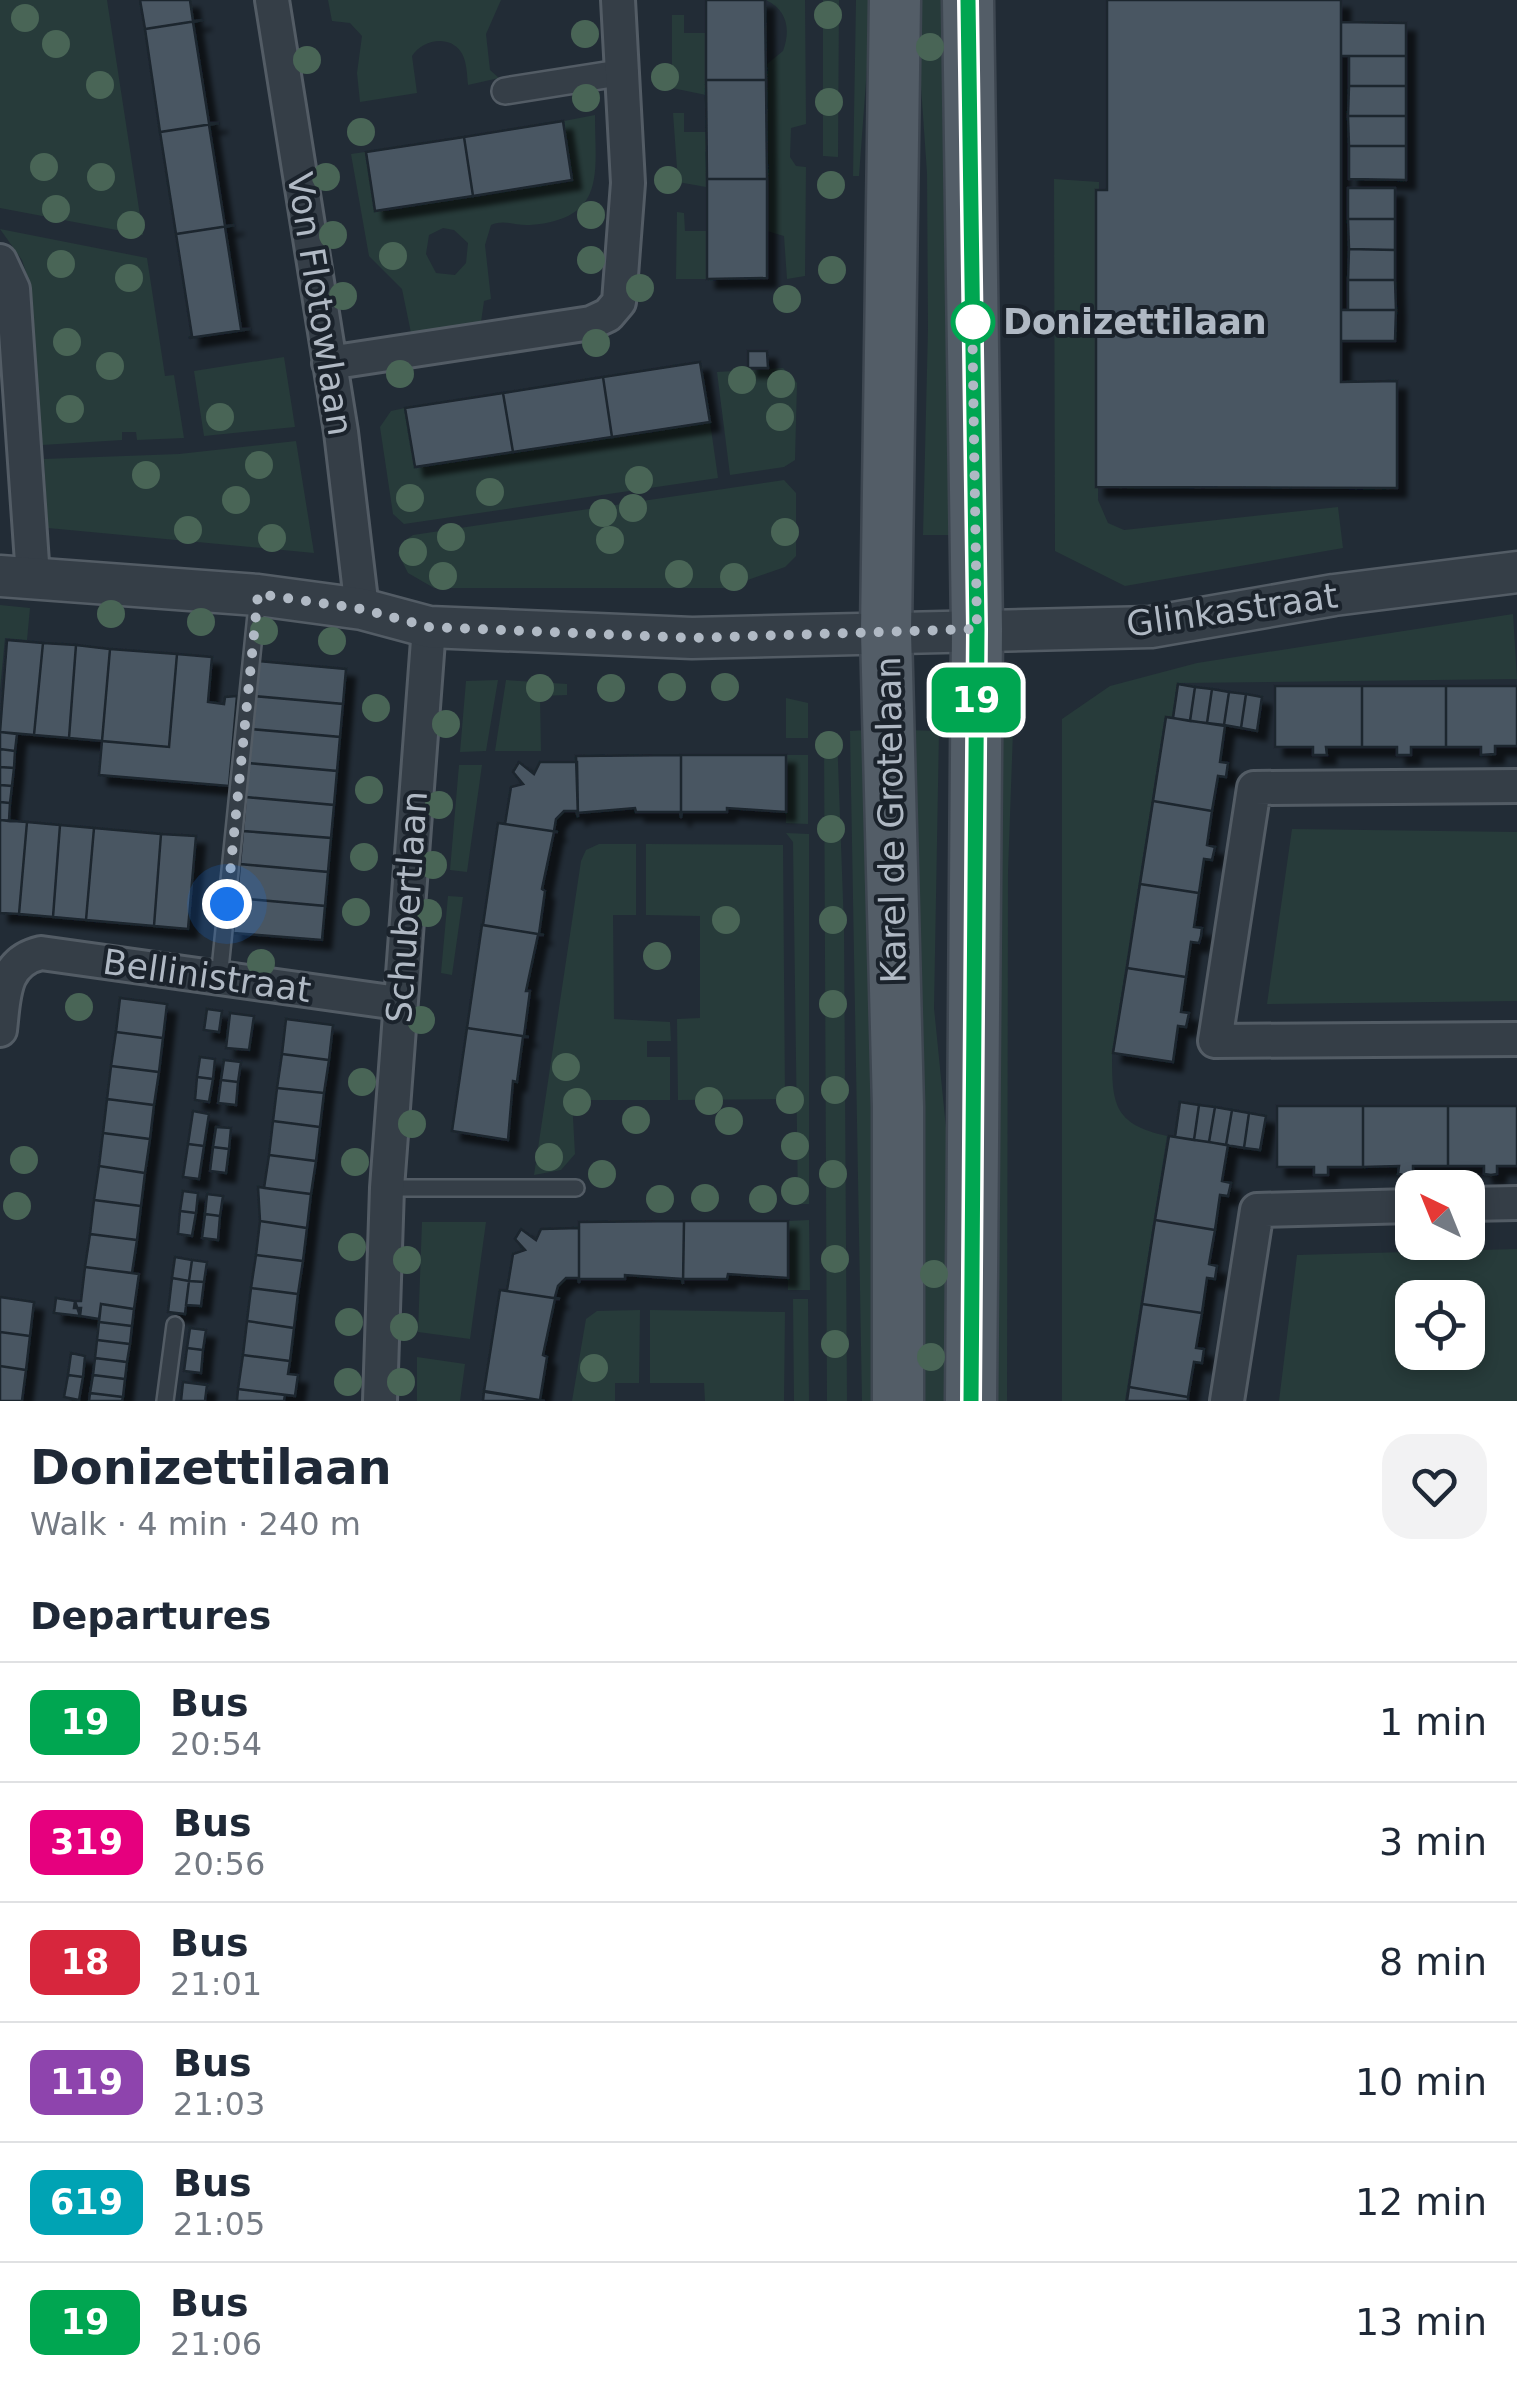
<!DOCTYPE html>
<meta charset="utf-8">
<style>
:root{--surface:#fff;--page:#f2f2f3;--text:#1f2937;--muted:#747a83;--line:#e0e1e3}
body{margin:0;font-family:"DejaVu Sans",sans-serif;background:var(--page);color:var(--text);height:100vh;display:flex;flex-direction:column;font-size:38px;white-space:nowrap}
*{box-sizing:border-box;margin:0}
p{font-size:32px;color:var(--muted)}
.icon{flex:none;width:55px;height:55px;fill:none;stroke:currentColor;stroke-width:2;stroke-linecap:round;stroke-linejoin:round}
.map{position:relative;height:1401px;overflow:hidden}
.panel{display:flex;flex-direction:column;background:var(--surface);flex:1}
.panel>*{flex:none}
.badge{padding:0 20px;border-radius:15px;font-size:35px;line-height:65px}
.needle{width:65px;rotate:317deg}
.buttons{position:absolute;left:1395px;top:1170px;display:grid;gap:20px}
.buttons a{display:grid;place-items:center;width:90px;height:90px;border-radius:20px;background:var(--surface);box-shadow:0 5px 15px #0003;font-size:50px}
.you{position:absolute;width:50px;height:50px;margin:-25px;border:8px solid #fff;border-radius:50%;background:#1a73e8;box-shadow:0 0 0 15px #1a73e833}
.map>.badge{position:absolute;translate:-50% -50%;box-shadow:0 0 0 5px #fff}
h2{padding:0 30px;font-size:38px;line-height:90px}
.round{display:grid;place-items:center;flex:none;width:105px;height:105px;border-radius:30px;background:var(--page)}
.head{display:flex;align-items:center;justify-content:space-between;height:170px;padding:0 30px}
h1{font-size:48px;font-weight:700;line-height:75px}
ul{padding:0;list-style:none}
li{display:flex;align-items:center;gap:30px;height:120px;padding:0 30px;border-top:2px solid var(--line)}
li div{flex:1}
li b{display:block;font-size:38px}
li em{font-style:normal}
li .badge{min-width:110px;font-weight:700;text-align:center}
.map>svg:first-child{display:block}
</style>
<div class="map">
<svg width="1517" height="1401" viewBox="0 0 1517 1401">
<defs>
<filter id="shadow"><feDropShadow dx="9" dy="9" stdDeviation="2.5" flood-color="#0009"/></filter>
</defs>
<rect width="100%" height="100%" fill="#222c36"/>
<!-- green -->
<path fill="#273b3a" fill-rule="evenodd" d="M0 0H107L143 235 0 208Z
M328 0H501L486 34 490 70 499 78 468 85C467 75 467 61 461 52 449 34 422 40 412 56L417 93 360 102 357 73 362 36 350 23 332 21Z
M766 0H805L806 124 791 128 790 157 796 166 806 167 805 276 787 279 784 236 767 231V64L783 51C791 29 787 10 766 0Z
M823 0H839L838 157 823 156Z
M856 0H872L859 176H853Z
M915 0H946L953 535H923L928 329 927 173Z
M672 15H684V33H705L706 95 672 88Z
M673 113H684V132H707L706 187 678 182Z
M595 115C595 173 607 219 530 225 515 226 505 219 491 225L485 245 491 299 484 301 481 322 411 333 402 289 369 256 351 154 365 152 375 211 572 181 564 121ZM443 228 454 230 468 243 466 263 455 275 436 273 426 254 429 235Z
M1054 179 1099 182 1098 500 1108 523 1124 530 1338 507 1343 548 1125 586 1055 551Z
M677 212 684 213 685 231H707L706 279H676Z
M0 229 147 258 165 376 174 375 184 438 137 440 136 432H122V440L42 445 28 278 22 260Z
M284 357 295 427 204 436 194 371Z
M783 368 797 383 795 460 784 467 730 475 717 372Z
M405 408 415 468 710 422 718 478 404 524 393 514 380 427 391 411Z
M296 441 314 553 48 528 44 459 179 454Z
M784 480 796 493V556L785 567 725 588H434L408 573 398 553 404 541 413 535Z
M0 605 30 608 27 640 5 638 0 690Z
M1513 614 1517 679 1177 683 1172 717 1165 716 1112 1053C1112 1104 1113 1124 1167 1136L1125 1401H1062V719L1110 686 1197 663Z
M498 680 486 751 460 752 466 681Z
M506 680 567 684V695L540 696 541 751H495Z
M786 698 808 703V738H786Z
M867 730 875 926 878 1401H862L850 731Z
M906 730 939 731 934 1008 950 1168 951 1401H917Z
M997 731H1013L1008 872 1007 1401H991Z
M824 734 837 735 844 927 847 1401H827Z
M786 755H808V824L786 823Z
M459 765H482L467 872 450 870Z
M1292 829 1517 832V1001L1267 1004Z
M786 833 809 834V1204H798L793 842Z
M599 844H636V915H613L614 1019 670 1022 671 1041H647V1057H670V1100H572L575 1154 561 1170 534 1175 581 861 586 850Z
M646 844 783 845 785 1099 678 1100 677 1019 700 1018V916L646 915Z
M448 896 463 897 452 975 441 973Z
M809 1220 810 1290H788V1221Z
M422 1222H486L470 1339 418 1332Z
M1517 1249V1401H1279L1297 1255ZM1412 1298H1468V1352H1412Z
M808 1299 809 1401H794L793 1299Z
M640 1310 639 1383H615V1401H572L586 1319 597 1311Z
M650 1310 785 1312 784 1401H705L704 1383H650Z
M417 1357 465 1364 460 1401H417Z"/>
<!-- building -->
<path fill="#4a5662" stroke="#1c252e" stroke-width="2.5" filter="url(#shadow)" d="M140 0H190L193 21 203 20 145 29Z
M706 0H765L766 80H706Z
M1107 0H1341V382L1397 381V488L1096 487V190H1107Z
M203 20 193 22 209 123H219L160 132 145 29Z
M1341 22 1406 23V56H1341Z
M1349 56H1406V86H1349Z
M706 80H766L767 179H707Z
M1349 86H1406V116H1348Z
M1348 116H1406V146H1349Z
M563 121 572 180 473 196 464 137Z
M219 123 209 125 225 226 235 225 176 234 160 132Z
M464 137 473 196 375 211 366 152Z
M1349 146H1406V180L1349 179Z
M707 179H767V278L707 279Z
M1348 188H1395V219H1348Z
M1348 219H1395V250L1349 249Z
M235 225 225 227 241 329H251L189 338 192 336 176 234Z
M1349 249 1395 250V280H1348Z
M1348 280H1395L1396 310H1348Z
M1341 310H1396L1395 341H1341Z
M748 351H767L768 368H748Z
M700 362 710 422 612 437 603 377Z
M603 377 612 437 513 452 503 393Z
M503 393 513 452 415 467 405 408Z
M7 640 43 643 34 735 0 732Z
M43 643 76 645 69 738 34 735Z
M76 645 110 649 102 741 69 738Z
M110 649 177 654 169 747 102 741Z
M177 654 212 657 208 702 224 704 225 697 237 696 229 786 99 775 102 741 169 747Z
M258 661 346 669 343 704 254 696Z
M1178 684 1195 687 1190 721 1173 718Z
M1275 686H1362V747H1326L1327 755H1313V747H1275Z
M1362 686H1446V747H1411V755H1397V747H1362Z
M1446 686H1517V746H1495V754L1481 755V747H1446Z
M1195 687 1212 689 1207 723 1190 721Z
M1212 689 1229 692 1224 725 1207 723Z
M1229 692 1246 694 1241 728 1224 725Z
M1246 694 1262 697 1257 731 1241 728Z
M254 696 343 704 340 737 251 729Z
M1166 717 1225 726 1220 762 1228 763 1226 777 1218 776 1212 811 1153 801Z
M251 729 340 737 337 771 248 763Z
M0 732 17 734 15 751 0 749Z
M0 749 15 751 14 768 0 767Z
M681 755V818L680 812H636L635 808 578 813V817L576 756Z
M681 755H786V812L727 808V812H682L681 818Z
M519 762 534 774 540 762H577L578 817 576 811H564L556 819 554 831 558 832 498 823 505 824 511 787 523 784 513 772Z
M248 763 337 771 334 805 246 797Z
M0 767 14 768 12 786 0 785Z
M0 785 12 786 10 803 0 802Z
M246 797 334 805 331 838 243 831Z
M1153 801 1212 811 1207 845 1215 847 1212 860 1204 859 1199 893 1140 884Z
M0 802 10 803 9 821 0 820Z
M0 820 27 822 19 914 0 913Z
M27 822 60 825 53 917 19 914Z
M498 823 558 832H554L542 889 545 891 539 934 544 935 483 925Z
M60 825 94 828 86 920 53 917Z
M94 828 161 834 154 926 86 920Z
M243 831 331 838 328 872 240 864Z
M161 834 196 836 188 929 154 926Z
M240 864 328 872 325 906 237 898Z
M1140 884 1199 893 1194 927 1202 928 1201 936 1199 943 1191 942 1186 977 1127 968Z
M237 898 325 906 322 940 233 933Z
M482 925 544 935H538L526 991H530L524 1036 529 1037 467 1028Z
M1127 968 1186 977 1181 1012 1189 1013 1186 1027 1178 1026 1173 1062 1113 1053Z
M120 998 167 1004 163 1038 116 1032Z
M207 1009 222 1011 219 1032 204 1030Z
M230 1013 254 1016 249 1050 226 1048Z
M286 1019 333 1025 329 1060 282 1054Z
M467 1028 529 1037H523L517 1082 513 1081 508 1140 452 1131Z
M116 1032 163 1038 159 1072 111 1066Z
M282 1054 329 1060 324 1093 277 1088Z
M200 1057 215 1059 213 1079 197 1077Z
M224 1060 241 1062 238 1082 221 1080Z
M111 1066 159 1072 154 1105 107 1099Z
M197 1077 213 1079 209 1102 195 1100Z
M221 1080 238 1082 236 1105 218 1103Z
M277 1088 324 1093 320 1127 273 1121Z
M107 1099 154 1105 150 1139 103 1133Z
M1180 1102 1199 1105 1194 1140 1175 1137Z
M1199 1105 1215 1107 1209 1142 1194 1140Z
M1277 1106H1363V1167H1328V1175H1314V1167H1277Z
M1363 1106H1448V1166H1413V1175H1405L1398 1174 1399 1166 1363 1167Z
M1448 1106H1517V1166H1497V1174L1491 1175 1484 1174V1166H1448Z
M1215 1107 1232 1110 1226 1145 1209 1142Z
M1232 1110 1249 1113 1244 1148 1226 1145Z
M193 1111 209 1114 204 1146 188 1144Z
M1249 1113 1266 1116 1260 1150 1244 1148Z
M273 1121 320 1127 316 1161 269 1155Z
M216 1127 231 1128 229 1149 213 1147Z
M103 1133 150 1139 145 1173 99 1166Z
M1169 1136 1228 1145 1222 1181 1231 1183 1228 1196 1220 1195 1215 1230 1155 1220Z
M188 1144 204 1146 199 1179 183 1177Z
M213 1147 229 1149 226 1173 210 1171Z
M269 1155 316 1161 311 1194 264 1188Z
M99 1166 145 1173 141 1206 94 1200Z
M258 1187 311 1194 307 1228 260 1221Z
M183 1191 198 1193 196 1213 180 1211Z
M207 1194 223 1196 220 1216 205 1214Z
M94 1200 141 1206 137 1240 90 1234Z
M180 1211 196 1213 192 1236 178 1234Z
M205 1214 220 1216 218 1240 202 1238Z
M1155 1220 1215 1230 1209 1264 1217 1266 1216 1272 1215 1279 1207 1278 1202 1313 1142 1304Z
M260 1221 307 1228 303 1261 256 1255Z
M684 1221 683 1284 682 1279 625 1275V1279H580L579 1283V1222Z
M684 1221H788V1278L728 1274 727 1279H683V1284Z
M579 1228V1283L578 1278H566L558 1286 555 1297 560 1299 500 1290H507L513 1254 525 1250 515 1239 521 1229 536 1240 541 1229Z
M90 1234 137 1240 132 1273 85 1267Z
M256 1255 303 1261 298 1294 251 1288Z
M175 1257 192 1260 189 1281 172 1278Z
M192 1260 207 1262 204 1282 189 1281Z
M85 1267 139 1274 134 1309 101 1304 99 1319 80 1316 81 1308H74L75 1301H81Z
M172 1278 189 1281 185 1314 168 1312Z
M189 1281 204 1282 201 1306 186 1305Z
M251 1288 298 1294 294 1328 247 1321Z
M500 1290 560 1299H555L543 1355 547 1357 540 1400 545 1401 484 1391Z
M0 1297 34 1302 30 1336 0 1332Z
M56 1298 75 1301 80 1316 54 1313Z
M101 1304 134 1309 132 1326 99 1322Z
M1142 1304 1202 1313 1196 1348 1204 1349 1202 1363 1194 1362 1188 1397 1129 1387Z
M247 1321 294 1328 290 1361 243 1355Z
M99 1322 132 1326 130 1344 97 1340Z
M190 1328 206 1330 203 1350 187 1348Z
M0 1332 30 1336 26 1370 0 1366Z
M97 1340 130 1344 127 1362 95 1358Z
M187 1348 203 1350 201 1373 184 1371Z
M71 1353 85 1356 83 1377 68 1375Z
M243 1355 290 1361 288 1374 298 1375 295 1396 238 1389Z
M95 1358 127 1362 125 1379 93 1375Z
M0 1366 26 1370 22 1401H0Z
M68 1375 83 1377 79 1400 64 1397Z
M93 1375 125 1379 123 1397 90 1393Z
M183 1382 207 1385 205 1401H181Z
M1129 1387 1188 1397V1401H1127Z
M238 1389 285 1395 284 1401H237Z
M484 1391 486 1392 543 1401H483Z
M90 1393 123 1397 122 1401H89Z"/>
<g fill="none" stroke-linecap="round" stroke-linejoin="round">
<!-- service casing -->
<g stroke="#535c65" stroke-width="20">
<path id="service" d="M219 979 258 595
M387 1188H576
M165 1401 175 1325"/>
</g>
<!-- pedestrian casing -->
<g stroke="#535c65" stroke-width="30">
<path id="pedestrian" d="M505 91 625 72"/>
</g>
<!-- minor casing -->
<g stroke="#535c65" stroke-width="38">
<path id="minor" d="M272 0 341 432 362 609
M0 261 13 289 33 577
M329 363 591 323 608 315 619 302 628 183 618 0
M1517 786 1254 788 1215 1041 1517 1039
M0 1030C4 997 2 962 41 953L398 1003
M1468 1204 1517 1203
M380 1401 387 1188 429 627
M1227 1401 1257 1210 1412 1206"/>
</g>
<!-- tertiary casing -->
<g stroke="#535c65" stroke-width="45">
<path id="tertiary" d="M0 576 258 595 362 609 429 627 692 638 1151 627 1334 595 1517 572"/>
</g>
<!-- primary casing -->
<g stroke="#3e4751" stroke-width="55">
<path id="primary" d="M895 0 886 632 898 1107V1401
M968 0 977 629 971 1401"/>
</g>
<!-- service -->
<use href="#service" stroke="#353e47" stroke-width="15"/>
<!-- pedestrian -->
<use href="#pedestrian" stroke="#353e47" stroke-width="25"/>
<!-- minor -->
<use href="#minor" stroke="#353e47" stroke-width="32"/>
<!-- tertiary -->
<use href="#tertiary" stroke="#353e47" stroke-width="40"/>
<!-- primary -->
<use href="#primary" stroke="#535d67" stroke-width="50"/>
</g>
<!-- trees -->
<g fill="#496556">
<circle cx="828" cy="15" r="14"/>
<circle cx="25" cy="18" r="14"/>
<circle cx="585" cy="34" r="14"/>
<circle cx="56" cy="44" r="14"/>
<circle cx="930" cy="47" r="14"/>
<circle cx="307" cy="60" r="14"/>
<circle cx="665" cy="77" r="14"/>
<circle cx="100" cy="85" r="14"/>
<circle cx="586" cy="98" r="14"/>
<circle cx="829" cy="102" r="14"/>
<circle cx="361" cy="132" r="14"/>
<circle cx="44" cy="167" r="14"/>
<circle cx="101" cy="177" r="14"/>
<circle cx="326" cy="177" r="14"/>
<circle cx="668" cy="180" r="14"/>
<circle cx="831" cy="185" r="14"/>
<circle cx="56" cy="209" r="14"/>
<circle cx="591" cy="215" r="14"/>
<circle cx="131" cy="225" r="14"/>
<circle cx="333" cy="235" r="14"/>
<circle cx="393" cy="256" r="14"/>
<circle cx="591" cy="260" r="14"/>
<circle cx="61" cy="264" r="14"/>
<circle cx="832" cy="270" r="14"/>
<circle cx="129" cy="278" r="14"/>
<circle cx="640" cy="288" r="14"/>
<circle cx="343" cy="296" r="14"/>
<circle cx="787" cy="299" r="14"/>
<circle cx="67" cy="342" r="14"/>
<circle cx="596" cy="343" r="14"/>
<circle cx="110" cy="366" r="14"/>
<circle cx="400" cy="374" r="14"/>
<circle cx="742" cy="380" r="14"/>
<circle cx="781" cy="384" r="14"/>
<circle cx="70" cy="409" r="14"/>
<circle cx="220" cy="417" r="14"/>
<circle cx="780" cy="417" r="14"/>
<circle cx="259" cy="465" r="14"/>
<circle cx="146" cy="475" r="14"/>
<circle cx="639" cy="480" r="14"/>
<circle cx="490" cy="492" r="14"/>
<circle cx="410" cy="498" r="14"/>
<circle cx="236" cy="500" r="14"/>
<circle cx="633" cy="508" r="14"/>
<circle cx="603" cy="513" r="14"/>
<circle cx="188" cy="530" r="14"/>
<circle cx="785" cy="532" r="14"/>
<circle cx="451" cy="537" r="14"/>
<circle cx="272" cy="538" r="14"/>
<circle cx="610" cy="540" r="14"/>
<circle cx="413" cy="552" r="14"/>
<circle cx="679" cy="574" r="14"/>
<circle cx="443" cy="576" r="14"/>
<circle cx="734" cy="577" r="14"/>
<circle cx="111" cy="614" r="14"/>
<circle cx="201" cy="622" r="14"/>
<circle cx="264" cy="631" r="14"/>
<circle cx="332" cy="641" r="14"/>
<circle cx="672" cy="687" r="14"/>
<circle cx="725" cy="687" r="14"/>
<circle cx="540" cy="688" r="14"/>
<circle cx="611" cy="688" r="14"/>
<circle cx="376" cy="708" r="14"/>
<circle cx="446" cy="724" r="14"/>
<circle cx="829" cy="745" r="14"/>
<circle cx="369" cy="790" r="14"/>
<circle cx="439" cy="805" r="14"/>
<circle cx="831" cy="829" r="14"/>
<circle cx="364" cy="857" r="14"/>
<circle cx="433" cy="865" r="14"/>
<circle cx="356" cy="912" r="14"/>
<circle cx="428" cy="913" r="14"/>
<circle cx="726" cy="920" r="14"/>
<circle cx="833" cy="920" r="14"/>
<circle cx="657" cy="956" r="14"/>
<circle cx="261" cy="963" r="14"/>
<circle cx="833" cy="1004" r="14"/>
<circle cx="79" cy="1007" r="14"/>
<circle cx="421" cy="1020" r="14"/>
<circle cx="566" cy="1067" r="14"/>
<circle cx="362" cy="1082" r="14"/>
<circle cx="835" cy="1090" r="14"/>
<circle cx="790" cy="1100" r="14"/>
<circle cx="709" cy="1101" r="14"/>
<circle cx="577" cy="1102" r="14"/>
<circle cx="636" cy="1120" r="14"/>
<circle cx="729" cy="1121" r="14"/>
<circle cx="412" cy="1124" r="14"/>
<circle cx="795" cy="1146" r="14"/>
<circle cx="549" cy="1157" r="14"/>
<circle cx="24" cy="1160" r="14"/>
<circle cx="355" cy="1162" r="14"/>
<circle cx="602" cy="1174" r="14"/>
<circle cx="833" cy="1174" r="14"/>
<circle cx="795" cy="1191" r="14"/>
<circle cx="705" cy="1198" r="14"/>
<circle cx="660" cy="1199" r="14"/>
<circle cx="763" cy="1199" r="14"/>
<circle cx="17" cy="1206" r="14"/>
<circle cx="352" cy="1247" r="14"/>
<circle cx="835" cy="1259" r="14"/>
<circle cx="407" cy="1260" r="14"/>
<circle cx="934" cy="1274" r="14"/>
<circle cx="349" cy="1322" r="14"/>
<circle cx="404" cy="1327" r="14"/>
<circle cx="835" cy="1344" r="14"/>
<circle cx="931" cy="1357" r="14"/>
<circle cx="594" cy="1368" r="14"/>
<circle cx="348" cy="1382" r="14"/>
<circle cx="401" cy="1382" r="14"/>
</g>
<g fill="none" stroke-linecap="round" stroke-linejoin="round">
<!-- line casing -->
<g stroke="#fff" stroke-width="22">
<path id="line" d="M968 0 977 629 971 1401"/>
</g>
<!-- line -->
<use href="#line" stroke="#00a651" stroke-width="15"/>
<!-- walk -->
<path stroke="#b0b9c4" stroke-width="10" stroke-dasharray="0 18" d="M227 904 258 594 362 609 429 627 692 638 977 629 972 310 973 322"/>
</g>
<!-- markers -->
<circle fill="#fff" stroke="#00a651" stroke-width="5" cx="973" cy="322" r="20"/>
<g text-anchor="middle" stroke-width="8" stroke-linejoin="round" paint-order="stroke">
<!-- street labels -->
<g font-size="35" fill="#b0b9c4" stroke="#1b232c">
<text transform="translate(320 304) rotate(81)" y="12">Von Flotowlaan</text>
<text transform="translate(1232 610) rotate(-8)" y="12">Glinkastraat</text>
<text transform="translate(891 820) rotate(-91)" y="12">Karel de Grotelaan</text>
<text transform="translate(407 907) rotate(-86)" y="12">Schubertlaan</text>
<text transform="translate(207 976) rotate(8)" y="12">Bellinistraat</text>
</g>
<!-- stop labels -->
<g font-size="35" font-weight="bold" fill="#b0b9c4" stroke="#1b232c" text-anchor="start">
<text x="1003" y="334">Donizettilaan</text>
</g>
</g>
</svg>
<div class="buttons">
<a><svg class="needle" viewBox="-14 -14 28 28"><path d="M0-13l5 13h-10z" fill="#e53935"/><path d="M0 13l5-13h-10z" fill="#747a83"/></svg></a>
<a><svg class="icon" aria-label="locate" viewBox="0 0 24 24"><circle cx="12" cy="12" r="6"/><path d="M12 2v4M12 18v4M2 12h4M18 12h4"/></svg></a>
</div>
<div class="you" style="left:227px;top:904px"></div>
<b class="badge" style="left:976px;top:700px;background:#00a651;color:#fff">19</b>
</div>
<section class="panel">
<div class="head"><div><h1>Donizettilaan</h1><p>Walk · 4 min · 240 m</p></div><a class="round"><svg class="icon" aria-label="heart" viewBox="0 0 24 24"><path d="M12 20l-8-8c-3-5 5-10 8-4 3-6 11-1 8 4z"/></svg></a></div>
<h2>Departures</h2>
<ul>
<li><span class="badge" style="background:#00a651;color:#fff">19</span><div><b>Bus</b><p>20:54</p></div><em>1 min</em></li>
<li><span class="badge" style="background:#e6007e;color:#fff">319</span><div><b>Bus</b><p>20:56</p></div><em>3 min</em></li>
<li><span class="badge" style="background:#d7263d;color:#fff">18</span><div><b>Bus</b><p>21:01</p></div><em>8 min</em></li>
<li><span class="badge" style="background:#8e44ad;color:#fff">119</span><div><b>Bus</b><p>21:03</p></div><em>10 min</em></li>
<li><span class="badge" style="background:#00a3b4;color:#fff">619</span><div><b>Bus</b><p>21:05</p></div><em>12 min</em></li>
<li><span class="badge" style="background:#00a651;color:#fff">19</span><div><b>Bus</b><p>21:06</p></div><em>13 min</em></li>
</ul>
</section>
